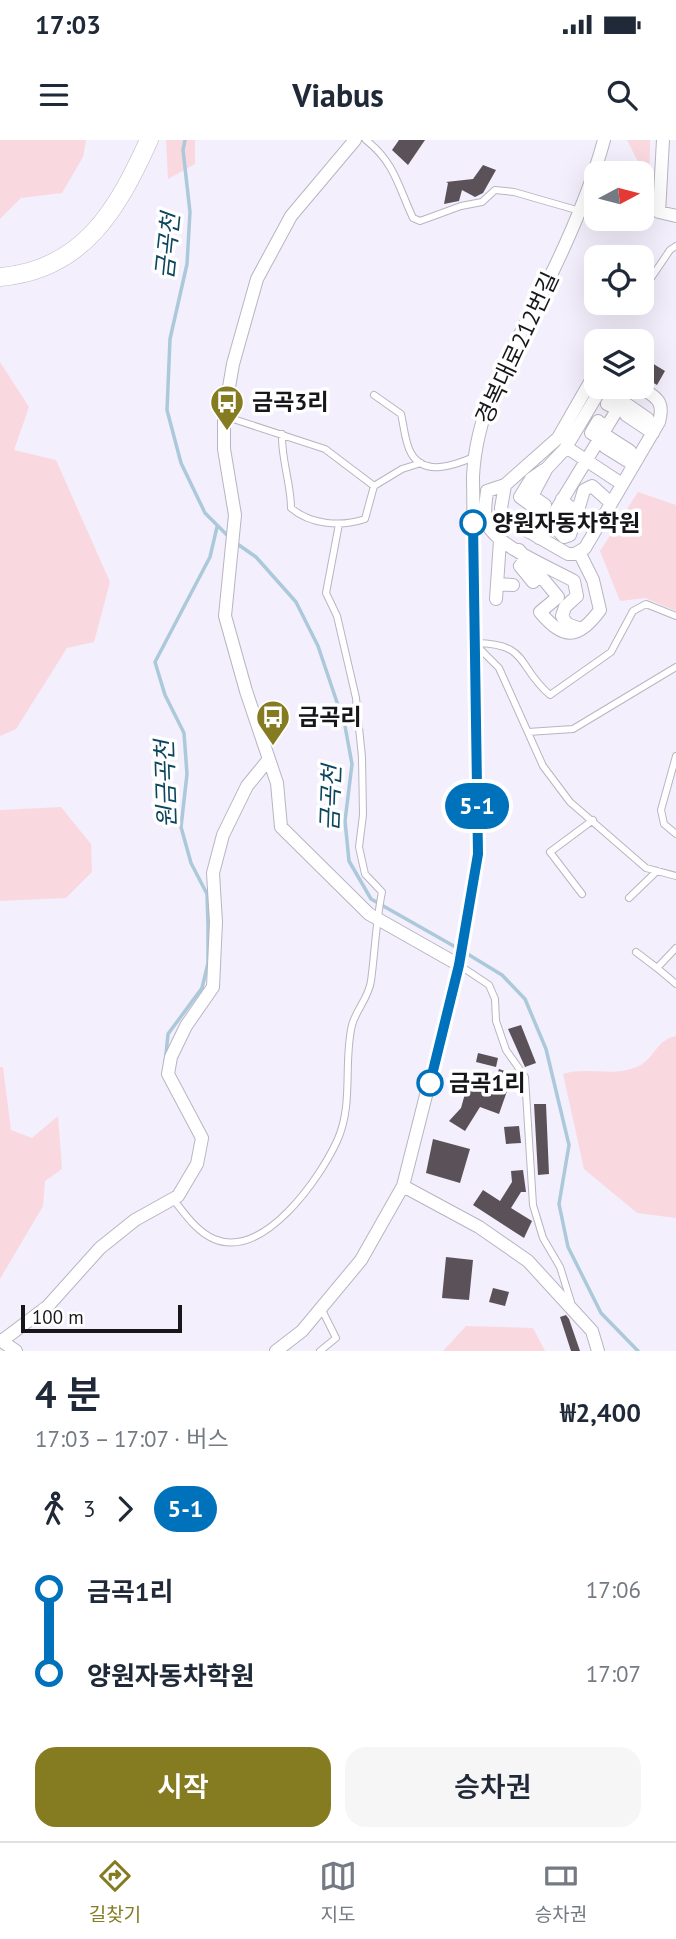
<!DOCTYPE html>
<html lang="ko">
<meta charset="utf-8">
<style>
:root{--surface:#fff;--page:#f6f6f7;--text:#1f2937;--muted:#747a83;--line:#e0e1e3;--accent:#857c22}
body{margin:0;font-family:"PT Sans","Noto Sans KR",sans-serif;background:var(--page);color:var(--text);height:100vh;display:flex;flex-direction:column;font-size:26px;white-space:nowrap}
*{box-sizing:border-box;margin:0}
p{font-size:23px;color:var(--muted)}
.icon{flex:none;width:38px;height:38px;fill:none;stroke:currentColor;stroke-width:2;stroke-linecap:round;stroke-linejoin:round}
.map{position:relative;height:1211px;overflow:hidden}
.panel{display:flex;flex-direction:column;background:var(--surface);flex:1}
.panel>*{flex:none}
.badge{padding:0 14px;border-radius:23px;font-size:24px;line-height:46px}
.needle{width:46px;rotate:83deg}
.controls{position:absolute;left:584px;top:21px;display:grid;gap:14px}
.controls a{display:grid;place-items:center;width:70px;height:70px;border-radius:14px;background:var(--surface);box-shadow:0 7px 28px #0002;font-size:35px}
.scale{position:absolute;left:21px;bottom:18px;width:161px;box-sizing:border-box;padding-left:7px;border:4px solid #17161a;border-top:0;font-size:19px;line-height:24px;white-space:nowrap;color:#17161a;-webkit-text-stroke:5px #fff;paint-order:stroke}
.map>.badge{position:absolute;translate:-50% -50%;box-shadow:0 0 0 4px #fff}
.legs{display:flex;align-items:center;gap:10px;height:77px;padding:0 35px;font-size:23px}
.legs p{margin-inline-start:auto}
.headline{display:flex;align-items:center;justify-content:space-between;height:119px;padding:0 35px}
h1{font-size:38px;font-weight:600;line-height:52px}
.cta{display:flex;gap:14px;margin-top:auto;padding:14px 35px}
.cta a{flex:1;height:80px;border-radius:21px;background:var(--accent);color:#fff;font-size:28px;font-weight:600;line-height:80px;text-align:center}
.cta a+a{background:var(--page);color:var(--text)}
ul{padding:0 35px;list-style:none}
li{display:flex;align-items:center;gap:24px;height:84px;font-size:26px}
li i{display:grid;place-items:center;width:10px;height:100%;margin:0 9px;background:currentColor}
li i::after{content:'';width:18px;height:18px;margin:-9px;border:5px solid;border-radius:50%;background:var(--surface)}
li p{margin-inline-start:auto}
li:first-child i{background:linear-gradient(#0000 50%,currentColor 0)}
li:last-child i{background:linear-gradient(currentColor 50%,#0000 0)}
.status{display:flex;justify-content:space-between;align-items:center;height:49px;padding:0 35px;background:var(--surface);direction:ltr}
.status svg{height:19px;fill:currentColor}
header{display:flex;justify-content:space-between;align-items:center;height:91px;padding:0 35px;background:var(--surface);font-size:32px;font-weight:600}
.dock{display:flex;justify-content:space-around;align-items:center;height:98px;border-top:2px solid var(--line);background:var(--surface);font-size:19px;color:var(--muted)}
.dock a{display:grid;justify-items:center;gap:4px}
.dock .on{color:var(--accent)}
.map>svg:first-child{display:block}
</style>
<div class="status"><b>17:03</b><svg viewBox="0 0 49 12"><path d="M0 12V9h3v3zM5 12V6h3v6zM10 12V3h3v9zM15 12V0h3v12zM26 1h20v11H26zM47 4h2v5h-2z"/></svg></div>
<header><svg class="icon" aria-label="menu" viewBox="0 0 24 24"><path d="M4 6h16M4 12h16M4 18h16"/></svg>Viabus<svg class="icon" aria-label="search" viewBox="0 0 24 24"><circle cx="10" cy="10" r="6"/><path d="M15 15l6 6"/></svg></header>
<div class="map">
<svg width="676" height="1211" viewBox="0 0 676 1211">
<rect width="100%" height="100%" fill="#f3effc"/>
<!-- green -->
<path fill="#f9d9df" d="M0 0H86L83 17 62 53 21 58 0 79Z
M166 0H195V24L168 39Z
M627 0H650L649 58 646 56 642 30Z
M0 222 29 267 14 310 56 320 110 442 94 502 67 508 16 589 0 596Z
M638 352 676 365V471L645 458 620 461 600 411Z
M61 667 91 704 92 732 66 758 0 761V670Z
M676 896V1078L637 1073 584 1029 563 934C587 926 614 938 639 926 655 918 656 900 676 896Z
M0 927H3L11 990 32 998 58 976 62 1029 45 1041 43 1066 0 1139Z
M466 1186 533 1188 545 1211H443Z"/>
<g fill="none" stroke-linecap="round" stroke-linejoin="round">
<!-- stream -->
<path stroke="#abc9da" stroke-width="3.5" d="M185 0 183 10 190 72 187 124 170 199 167 270 181 323 205 373 230 398
M236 403 256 417 296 462 318 506 345 586 352 624 345 681 349 721 371 759 459 809
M466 813 502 835 525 859 546 909 569 1005 559 1064 568 1107 601 1173 638 1211
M165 924 168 894 202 848 208 823V786L207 754 191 723 181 687 187 634 184 593 165 555 155 522 210 417 217 387"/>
</g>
<!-- building -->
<path fill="#5b5259" d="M399 0H425L408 25 392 10Z
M483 25 496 30 483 53 475 57 462 50 459 61 444 64 448 43 446 42 473 39Z
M642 217 665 231 657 245 642 236Z
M521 885 536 923 525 927 508 889Z
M478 913 498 918 496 927 476 922Z
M499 929 513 934 499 974 480 967 465 991 449 981 461 968 468 943 492 951Z
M534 964H546L549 1034 538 1035Z
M519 986 521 1003 506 1004 504 987Z
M433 999 470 1009 460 1043 426 1033Z
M523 1030 526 1052H521L511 1068 532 1081 524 1098 473 1065 483 1050 500 1061 512 1042 511 1031Z
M446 1117 473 1120 469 1160 442 1158Z
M493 1148 509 1152 505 1166 489 1162Z
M566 1175 569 1179 580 1211H571L560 1177Z"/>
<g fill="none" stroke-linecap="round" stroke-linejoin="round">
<!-- lane casing -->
<g stroke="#b8b5c1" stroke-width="8">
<path id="lane" d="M366 0C395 23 398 46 413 78L420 81 461 66 482 62 495 50 514 52 580 71
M651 138 670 110 676 106
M374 255 401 274C404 286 405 303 411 313 424 337 455 325 474 317
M224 276 325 309 374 346 402 329 421 323
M282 294C281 319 291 343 291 368 311 385 341 387 365 379L374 346
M476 503C530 504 516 526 550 555L611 512 633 471 646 464 676 476
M476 505 499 528 543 626 570 662 646 728 676 736
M528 592 573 589 676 527
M676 616 661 670 664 684 676 694
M582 754 550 712 593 680
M629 758 657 731
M676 808 657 828 676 844
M636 812 657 828
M459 825 489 845 495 859 496 881 506 910 525 937 533 1065 543 1098 560 1127 571 1162
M173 1059C185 1074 196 1091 214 1099 264 1120 320 1038 337 1001 354 964 343 923 352 885 356 870 369 857 371 841 375 811 376 781 382 752L365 734 359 707 363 675 362 617 356 558 337 476 326 453 339 384
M320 1211 336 1198 321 1168"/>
</g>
<!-- street casing -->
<g stroke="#b8b5c1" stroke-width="14">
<path id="street" d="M355 0 291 76 257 139 233 224 224 276V309L235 375 225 476 246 551 277 643 281 687 369 774 459 825
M663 0 659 72 676 76
M597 230 558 298 505 345 501 368 505 378 568 414H575L585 408 659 282C665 261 656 257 640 247
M622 261 648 279
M617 269 607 264 614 253 623 259
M626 275 653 293
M602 293 630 311
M599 298 591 293 598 281 606 287
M566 307 622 344
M605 307 634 325
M505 345 487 351C486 362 483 373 487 384 498 407 551 428 574 441L577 456 565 467 562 476 567 484 581 489
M562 359 570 368 579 367 584 350 592 346 611 363
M534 371 535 368 520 357 531 339 544 330
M549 381 564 397 570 395 574 382 580 378 596 388
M529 392 545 365 532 356 547 328 565 309 602 247
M539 398 631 247
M519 410 558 457 540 472C563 500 578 500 600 470L593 440 579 412
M526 419 520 426 533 442 540 435
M497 444 513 445
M496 459 500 401
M403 1046 479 1087 528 1121 592 1191 598 1211
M0 1200 16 1211
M3 1200 48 1166 100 1108 135 1080 178 1056 197 1024 202 998 168 934 171 917 186 886 213 847 216 782 213 733 223 695 247 646 269 619
M276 1211 302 1191 361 1120 403 1046 459 825 478 714 473 337C476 264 517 202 549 139 571 94 591 48 604 0"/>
</g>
<!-- secondary casing -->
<g stroke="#b8b5c1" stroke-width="19">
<path id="secondary" d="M0 137C84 130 118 68 149 0"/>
</g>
<!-- lane -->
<use href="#lane" stroke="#fff" stroke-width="6"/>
<!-- street -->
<use href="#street" stroke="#fff" stroke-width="12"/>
<!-- secondary -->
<use href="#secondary" stroke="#fff" stroke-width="18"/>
</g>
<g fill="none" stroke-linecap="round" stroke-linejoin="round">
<!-- line-1 casing -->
<g stroke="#fff" stroke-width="16">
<path id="line-1" d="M430 943 459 825 478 714 473 383"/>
</g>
<!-- line-1 -->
<use href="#line-1" stroke="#0072bc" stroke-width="10"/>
</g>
<!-- icons -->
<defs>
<g id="bus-pin" transform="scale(1.75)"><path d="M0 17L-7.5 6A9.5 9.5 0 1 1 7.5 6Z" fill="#857c22" stroke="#fff"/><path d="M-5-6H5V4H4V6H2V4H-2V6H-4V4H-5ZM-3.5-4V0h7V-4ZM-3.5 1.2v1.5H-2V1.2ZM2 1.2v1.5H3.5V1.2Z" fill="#fff"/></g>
</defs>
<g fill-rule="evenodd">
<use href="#bus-pin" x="227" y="262"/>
<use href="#bus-pin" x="273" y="577"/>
</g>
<!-- markers -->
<g fill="#fff" stroke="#0072bc" stroke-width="3.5">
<circle cx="473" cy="383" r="12"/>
<circle cx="430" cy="943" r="12"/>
</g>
<g text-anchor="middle" stroke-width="7" stroke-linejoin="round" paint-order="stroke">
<!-- street labels -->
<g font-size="23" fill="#17161a" stroke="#fff">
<text transform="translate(517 208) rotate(-65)" y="8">경복대로212번길</text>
</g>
<!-- poi labels -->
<g font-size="23" font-weight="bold" fill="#17161a" stroke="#fff" text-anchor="start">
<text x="252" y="270">금곡3리</text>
<text x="298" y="585">금곡리</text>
</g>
<!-- stop labels -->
<g font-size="23" font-weight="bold" fill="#17161a" stroke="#fff" text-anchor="start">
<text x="492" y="391">양원자동차학원</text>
<text x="449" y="951">금곡1리</text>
</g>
<!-- water labels -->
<g font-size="24" font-style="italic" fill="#0b455e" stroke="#fff">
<text transform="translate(168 106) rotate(-84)" y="8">금곡천</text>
<text transform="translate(166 644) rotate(-92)" y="8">원금곡천</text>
<text transform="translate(331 658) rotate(-88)" y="8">금곡천</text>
</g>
</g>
</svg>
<div class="controls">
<a><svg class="needle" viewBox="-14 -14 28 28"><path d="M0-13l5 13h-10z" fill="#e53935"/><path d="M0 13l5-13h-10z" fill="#747a83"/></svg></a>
<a><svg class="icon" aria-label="locate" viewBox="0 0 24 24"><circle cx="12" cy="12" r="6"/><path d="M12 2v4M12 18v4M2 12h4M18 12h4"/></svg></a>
<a><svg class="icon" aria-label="layers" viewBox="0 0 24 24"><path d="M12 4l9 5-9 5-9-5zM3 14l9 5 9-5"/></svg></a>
</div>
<div class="scale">100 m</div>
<b class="badge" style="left:477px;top:666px;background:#0072bc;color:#fff">5-1</b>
</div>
<section class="panel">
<div class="headline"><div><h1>4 분</h1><p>17:03 – 17:07 · 버스</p></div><b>₩2,400</b></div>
<div class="legs"><svg class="icon" aria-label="walk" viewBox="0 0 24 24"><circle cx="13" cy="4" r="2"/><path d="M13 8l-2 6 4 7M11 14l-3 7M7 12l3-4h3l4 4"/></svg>3<svg class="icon" aria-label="forward" viewBox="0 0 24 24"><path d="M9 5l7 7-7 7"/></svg><b class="badge" style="background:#0072bc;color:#fff">5-1</b></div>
<ul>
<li><i style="color:#0072bc"></i><b>금곡1리</b><p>17:06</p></li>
<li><i style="color:#0072bc"></i><b>양원자동차학원</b><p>17:07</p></li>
</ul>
<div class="cta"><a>시작</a><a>승차권</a></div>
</section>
<nav class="dock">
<a class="on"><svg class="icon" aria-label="directions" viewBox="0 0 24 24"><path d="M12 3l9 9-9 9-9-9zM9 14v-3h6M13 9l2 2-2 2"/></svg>길찾기</a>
<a><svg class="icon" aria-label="map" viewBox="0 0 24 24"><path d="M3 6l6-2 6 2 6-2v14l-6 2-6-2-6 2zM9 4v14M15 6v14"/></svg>지도</a>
<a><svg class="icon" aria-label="tickets" viewBox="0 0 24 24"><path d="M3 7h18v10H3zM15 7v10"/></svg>승차권</a>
</nav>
